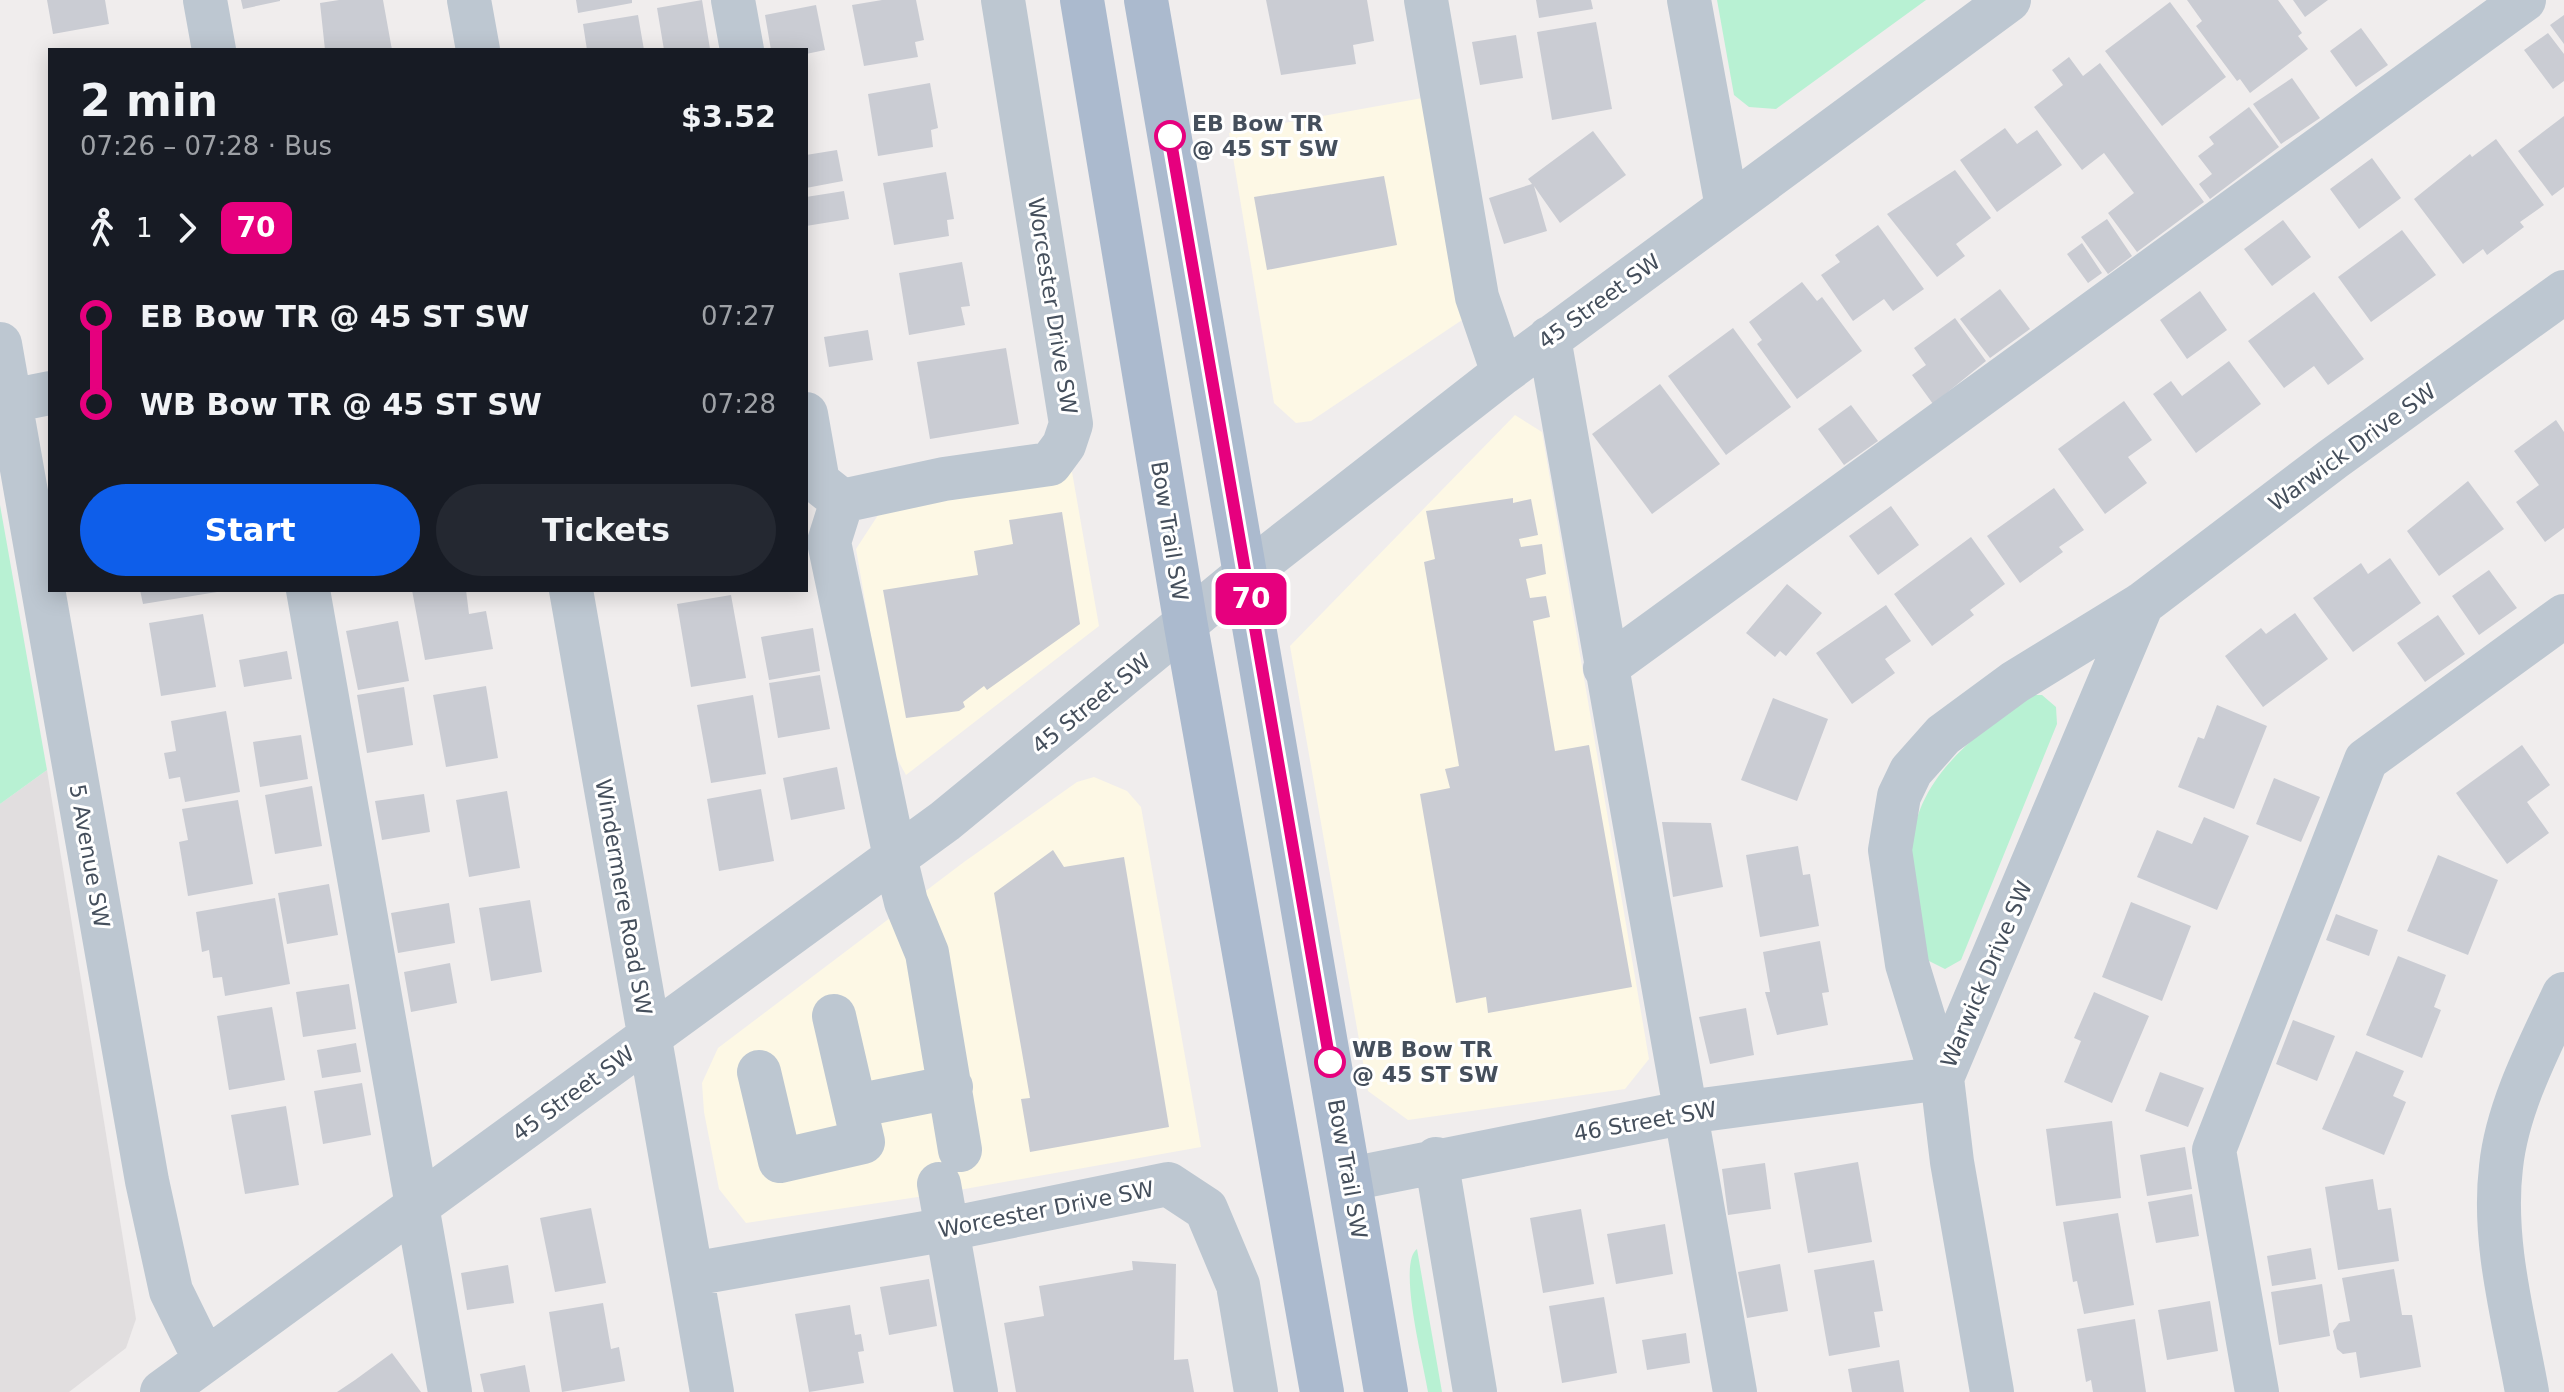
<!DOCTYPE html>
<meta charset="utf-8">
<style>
:root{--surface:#171b24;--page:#242831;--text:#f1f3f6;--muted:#9ea1a6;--accent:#0e5eea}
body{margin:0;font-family:"DejaVu Sans",sans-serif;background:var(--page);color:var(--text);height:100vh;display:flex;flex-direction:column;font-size:30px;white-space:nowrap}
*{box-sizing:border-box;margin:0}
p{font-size:26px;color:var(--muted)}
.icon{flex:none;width:44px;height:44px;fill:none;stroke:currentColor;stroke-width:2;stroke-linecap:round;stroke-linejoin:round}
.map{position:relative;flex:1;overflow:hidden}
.details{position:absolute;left:48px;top:48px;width:760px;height:544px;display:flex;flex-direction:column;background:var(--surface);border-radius:0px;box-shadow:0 4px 20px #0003}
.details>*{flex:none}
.badge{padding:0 16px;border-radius:12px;font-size:28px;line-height:52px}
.map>.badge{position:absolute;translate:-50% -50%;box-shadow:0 0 0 4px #fff}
.legs{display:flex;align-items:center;gap:12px;height:88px;padding:0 32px;font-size:26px}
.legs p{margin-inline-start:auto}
.overview{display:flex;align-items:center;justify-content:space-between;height:136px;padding:0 32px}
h1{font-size:44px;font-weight:700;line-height:60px}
.action{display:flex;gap:16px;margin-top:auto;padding:16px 32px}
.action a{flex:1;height:92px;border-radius:48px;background:var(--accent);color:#fff;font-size:32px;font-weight:700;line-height:92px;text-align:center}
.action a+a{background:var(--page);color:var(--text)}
ul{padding:0 32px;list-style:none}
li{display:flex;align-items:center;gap:28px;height:88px;font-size:30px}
li i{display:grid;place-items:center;width:12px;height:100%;margin:0 10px;background:currentColor}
li i::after{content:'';width:20px;height:20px;margin:-10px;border:6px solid;border-radius:50%;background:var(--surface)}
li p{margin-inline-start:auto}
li:first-child i{background:linear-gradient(#0000 50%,currentColor 0)}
li:last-child i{background:linear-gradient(currentColor 50%,#0000 0)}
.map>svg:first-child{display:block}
</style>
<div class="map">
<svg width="2564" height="1392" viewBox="0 0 2564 1392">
<rect width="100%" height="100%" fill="#f0eded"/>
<!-- commercial -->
<path fill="#fdf8e5" d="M1428 97 1462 320 1311 421 1296 423 1274 403 1229 133Z
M1515 415 1542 432 1649 1059 1625 1089 1408 1120 1368 1091 1290 646Z
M1072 472 1099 626 906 775 890 746 856 549 882 509Z
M1094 777 1127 791 1141 807 1201 1147 931 1195 746 1223 719 1189 704 1112 702 1083 718 1048 964 862 1077 782Z"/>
<!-- education -->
<path fill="#e1dedf" d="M47 770 136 1319 126 1348 69 1392H0V804Z"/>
<!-- green -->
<path fill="#b8f1d3" d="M1717 0H1926L1776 109 1749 107 1734 95Z
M0 505 47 770 0 804Z
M2032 695H2042L2056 707 2057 724 1961 960 1945 969 1927 960C1922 928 1914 894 1912 862 1907 783 1975 734 2032 695Z
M1417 1249 1442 1392H1428C1424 1366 1397 1263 1417 1249Z"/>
<!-- building -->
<path fill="#caccd3" d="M47 0H105L109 24 53 34Z
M241 0H280V1L243 9Z
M339 0H383L392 50H325L320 3Z
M576 0H632V3L578 13Z
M702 0 710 49 664 50 657 8Z
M882 0H916L924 40 915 42 918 57 864 66 852 5Z
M1266 0H1367L1374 41 1353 45 1356 64 1281 75Z
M1536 0H1591L1593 9 1539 18Z
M2187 0H2278L2302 33 2298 36 2308 49 2250 93 2240 79 2237 81 2196 26 2202 21Z
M2293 0H2328L2305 17Z
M2170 2 2226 77 2162 126 2105 51Z
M816 5 825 50 806 54V50H771L765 15Z
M638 15 644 50H587L583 24Z
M2564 15V44L2550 25Z
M1596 22 1612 109 1552 120 1537 32Z
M2361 28 2388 65 2356 87 2330 51Z
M2548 33 2564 54V81L2553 89 2524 50Z
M1516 35 1523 78 1480 85 1472 42Z
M2069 57 2083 76 2100 63 2204 202 2137 252 2108 213 2134 193 2104 153 2082 170 2034 107 2063 85 2052 70Z
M2292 78 2320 118 2281 144 2253 104Z
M930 83 938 128 931 130 933 147 878 156 868 94Z
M2249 107 2279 147 2210 199 2199 184 2212 174 2198 156 2214 144 2209 137Z
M2564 116V187L2552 196 2518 151Z
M2005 128 2017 144 2037 130 2062 165 1997 212 1960 160Z
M1593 131 1626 175 1560 223 1534 186 1547 231 1504 244 1489 198 1532 184 1528 179Z
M2496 139 2544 205 2520 222 2524 227 2487 255 2483 249 2463 264 2414 199 2470 154 2472 157Z
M837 150 843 181 806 188V155Z
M2372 158 2401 198 2359 229 2330 189Z
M1955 170 1991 218 1956 244 1965 256 1937 277 1887 214Z
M946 172 954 219 947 220 949 236 894 245 883 183Z
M1384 176 1397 245 1267 270 1254 197Z
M844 191 849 219 806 226V197Z
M2107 219 2132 256 2108 274 2081 237Z
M2283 220 2311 257 2272 286 2244 249Z
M1878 225 1924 289 1893 311 1884 299 1853 321 1821 275 1840 262 1835 255Z
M2402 230 2436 275 2371 322 2338 277Z
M2082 243 2102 273 2088 283 2067 254Z
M962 262 970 306 961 307 965 325 909 335 899 273Z
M1802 282 1817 301 1822 297 1862 351 1797 399 1757 344 1762 340 1749 322Z
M2000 289 2030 329 1990 358 1960 319Z
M2200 291 2227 330 2187 359 2160 320Z
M2314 292 2364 359 2328 385 2314 366 2284 388 2248 341Z
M1955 318 1986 361 1933 404 1912 375 1926 365 1914 348Z
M1733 328 1791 407 1726 455 1668 376Z
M868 330 873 360 829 367 824 337Z
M1006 348 1019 424 930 439 917 362Z
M2229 361 2261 404 2196 453 2153 394 2171 381 2182 396Z
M1660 384 1720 464 1652 514 1592 434Z
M2124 401 2152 440 2128 457 2147 483 2105 514 2058 449Z
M1851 405 1878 441 1844 465 1818 429Z
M2556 420 2564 432V528L2545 542 2516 502 2539 485 2514 451Z
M2468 481 2504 529 2439 576 2407 531Z
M2054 488 2084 530 2059 547 2063 552 2020 583 1987 536Z
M1513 498V503L1531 499 1538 535 1519 539 1521 547 1542 544 1546 574 1526 579 1530 598 1546 596 1550 617 1533 621 1555 751 1589 745 1632 987 1488 1013 1486 997 1456 1003 1420 794 1450 788 1445 769 1459 766 1424 562 1435 559 1426 511Z
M1891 506 1919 545 1878 575 1849 536Z
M1062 512 1080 624 987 690 984 686 963 702 965 707 959 711 906 718 883 590 978 575 974 551 1013 544 1009 520Z
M1971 537 2005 584 1970 610 1974 615 1932 646 1894 594Z
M2390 558 2421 603 2353 652 2313 598 2361 563 2368 574Z
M2489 570 2517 608 2479 635 2452 596Z
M1787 584 1822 613 1786 656 1780 651 1775 657 1746 633Z
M140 590H217V592L143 604Z
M412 590H466L469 614 486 611 493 649 425 660Z
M731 595 746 678 691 687 677 604Z
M1886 605 1911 641 1885 659 1895 673 1852 704 1816 653Z
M2295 613 2328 659 2263 707 2225 656 2261 628 2266 634Z
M203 614 216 687 161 696 149 623Z
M2438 615 2465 654 2425 682 2397 643Z
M398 621 409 681 358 690 346 631Z
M813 628 820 671 769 680 761 637Z
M287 651 292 679 244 687 239 660Z
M820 675 830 729 778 738 769 683Z
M486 686 498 758 446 767 433 695Z
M404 687 413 745 367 753 357 695Z
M753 695 766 774 711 783 697 705Z
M1773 698 1828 719 1797 801 1741 780Z
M2217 705 2267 726 2234 809 2178 787 2198 737 2204 739Z
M226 711 240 792 185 802 180 777 169 779 164 753 176 751 171 721Z
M301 735 308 779 260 787 253 742Z
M2522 745 2550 785 2527 802 2549 833 2507 864 2456 793Z
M837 767 845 809 791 820 783 778Z
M2274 778 2320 797 2301 842 2256 824Z
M312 786 322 846 275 854 265 795Z
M761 789 774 861 719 871 707 799Z
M507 791 520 868 469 877 456 800Z
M424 794 430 832 382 840 375 801Z
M238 800 253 884 188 896 179 842 188 840 182 809Z
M2204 817 2249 836 2217 910 2137 877 2157 830 2192 844Z
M1662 822 1711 823 1723 887 1673 897Z
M1798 846 1803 875 1810 874 1819 926 1760 937 1746 855Z
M1053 850 1064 867 1124 857 1169 1127 1030 1152 1021 1099 1030 1098 994 893Z
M2438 855 2498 880 2468 955 2407 931Z
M329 884 338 935 287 944 278 893Z
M275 898 290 984 225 996 222 977 213 978 209 950 202 952 196 912Z
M530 900 542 972 491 981 479 908Z
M2131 902 2191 926 2162 1001 2102 977Z
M449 903 455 943 398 953 391 913Z
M2336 914 2378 930 2369 956 2326 940Z
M1820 941 1829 992 1822 993 1828 1025 1777 1035 1765 992H1770L1763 952Z
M2398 956 2446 975 2434 1007 2441 1010 2422 1058 2366 1035Z
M450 963 457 1003 411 1012 404 972Z
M349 984 356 1029 303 1037 296 992Z
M2094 992 2149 1016 2112 1103 2064 1082 2081 1041 2074 1038Z
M272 1007 285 1080 229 1090 217 1016Z
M1746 1008 1754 1055 1710 1064 1699 1017Z
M2293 1020 2335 1036 2317 1081 2276 1064Z
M356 1043 361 1072 322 1078 317 1050Z
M2356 1051 2404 1071 2393 1096 2406 1102 2384 1155 2322 1129Z
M2160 1072 2204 1088 2188 1127 2145 1111Z
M362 1083 371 1135 323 1144 314 1091Z
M286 1106 299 1185 245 1194 231 1115Z
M2112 1121 2121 1198 2056 1206 2046 1129Z
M2185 1147 2192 1189 2147 1196 2140 1155Z
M1858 1162 1872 1242 1808 1253 1794 1173Z
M1765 1163 1771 1209 1728 1215 1722 1169Z
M2373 1179 2378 1210 2391 1208 2399 1261 2338 1270 2325 1187Z
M2192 1194 2199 1236 2156 1243 2148 1202Z
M591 1208 606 1283 555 1292 540 1218Z
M1581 1209 1594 1284 1543 1293 1530 1218Z
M2118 1213 2134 1305 2084 1314 2077 1281 2073 1282 2063 1222Z
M1665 1224 1673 1274 1616 1284 1607 1234Z
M2311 1248 2316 1279 2272 1286 2267 1256Z
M1874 1260 1883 1311 1874 1312 1880 1347 1829 1356 1814 1270Z
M1132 1261 1176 1264 1174 1360 1188 1359 1194 1392H1016L1004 1323 1044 1316 1039 1286 1133 1270Z
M1780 1264 1788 1311 1747 1318 1738 1272Z
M508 1265 514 1303 467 1310 461 1273Z
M2394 1269 2402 1315H2412L2421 1367 2360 1378 2356 1352 2343 1354 2337 1349 2333 1331 2339 1323 2350 1321 2342 1278Z
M929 1279 937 1326 889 1335 880 1287Z
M2322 1284 2330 1336 2279 1345 2271 1292Z
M1604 1297 1617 1373 1562 1383 1549 1306Z
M2210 1301 2218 1351 2167 1360 2158 1310Z
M603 1303 611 1349 619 1347 625 1381 562 1392 549 1312Z
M850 1305 855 1335 861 1334 864 1351 858 1352 864 1383 809 1392 795 1314Z
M2135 1319 2146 1392H2093L2091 1380 2086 1382 2077 1329Z
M1686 1333 1690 1363 1647 1370 1642 1340Z
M392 1353 421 1392H337L355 1380Z
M1899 1360 1904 1392H1852L1848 1369Z
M525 1365 530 1392H484L480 1374Z"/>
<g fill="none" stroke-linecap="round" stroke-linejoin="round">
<!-- minor -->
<path stroke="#bdc7d1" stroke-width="44" d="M205 0 214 50
M469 0 478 50
M733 0 742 50
M1426 0 1477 297 1503 373
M1689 0 1727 207
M1549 338 1735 1392
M0 344 147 1181 171 1291 205 1360
M10 401 50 393
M806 414 818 482 842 501
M308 590 450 1392
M571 590 712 1392
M1605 668 2524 0
M759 1072 780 1161 863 1142 834 1016
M1942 1078 2142 604
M855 1106 951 1087
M960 1150 927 953 906 902 895 857 829 542 842 501 944 479 1050 464 1064 445 1071 424 1003 0
M1436 1159 1475 1392
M1350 1179 1687 1112 1942 1078
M939 1184 976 1392
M692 1274 948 1229 1168 1184 1206 1209 1238 1285 1256 1392
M162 1392 945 821 1247 573 1503 373 2009 0
M1992 1392 1952 1162 1942 1078 1907 964 1890 850 1899 796 1911 771 1943 735 2015 682 2142 604 2333 459 2564 292
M2257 1392 2214 1150 2366 760 2564 616
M2527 1392C2514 1319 2492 1242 2501 1167 2507 1108 2539 1047 2564 994"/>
<!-- major -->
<path stroke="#abbace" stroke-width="44" d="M1082 0 1186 626 1322 1392
M1146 0 1386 1392"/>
</g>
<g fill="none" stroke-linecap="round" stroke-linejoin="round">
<!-- line-1 casing -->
<g stroke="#fff" stroke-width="18">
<path id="line-1" d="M1170 136 1330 1062"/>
</g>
<!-- line-1 -->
<use href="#line-1" stroke="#e6007e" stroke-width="12"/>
</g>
<!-- markers -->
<g fill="#fff" stroke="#e6007e" stroke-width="4">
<circle cx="1170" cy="136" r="14"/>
<circle cx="1330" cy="1062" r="14"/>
</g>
<g text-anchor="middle" stroke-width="6" stroke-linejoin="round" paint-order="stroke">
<!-- stop labels -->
<g font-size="22" font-weight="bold" fill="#454f5c" stroke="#fff" text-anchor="start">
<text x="1192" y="131">EB Bow TR<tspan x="1192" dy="25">@ 45 ST SW</tspan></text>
<text x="1352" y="1057">WB Bow TR<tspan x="1352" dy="25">@ 45 ST SW</tspan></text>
</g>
<!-- street labels -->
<g font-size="22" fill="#454f5c" stroke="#fff">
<text transform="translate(1599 301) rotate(-36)" y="8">45 Street SW</text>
<text transform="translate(1053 306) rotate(81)" y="8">Worcester Drive SW</text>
<text transform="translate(2352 447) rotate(-36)" y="8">Warwick Drive SW</text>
<text transform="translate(1170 531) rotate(81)" y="8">Bow Trail SW</text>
<text transform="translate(1091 703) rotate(-39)" y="8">45 Street SW</text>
<text transform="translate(90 856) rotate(80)" y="8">5 Avenue SW</text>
<text transform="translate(624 897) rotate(80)" y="8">Windermere Road SW</text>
<text transform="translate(1986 974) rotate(-67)" y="8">Warwick Drive SW</text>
<text transform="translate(573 1093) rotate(-36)" y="8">45 Street SW</text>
<text transform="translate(1645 1121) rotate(-10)" y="8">46 Street SW</text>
<text transform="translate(1348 1169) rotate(80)" y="8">Bow Trail SW</text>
<text transform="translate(1046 1209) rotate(-11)" y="8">Worcester Drive SW</text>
</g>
</g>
</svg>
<b class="badge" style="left:1251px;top:599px;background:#e6007e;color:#fff">70</b>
<section class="details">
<div class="overview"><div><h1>2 min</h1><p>07:26 – 07:28 · Bus</p></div><b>$3.52</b></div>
<div class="legs"><svg class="icon" aria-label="walk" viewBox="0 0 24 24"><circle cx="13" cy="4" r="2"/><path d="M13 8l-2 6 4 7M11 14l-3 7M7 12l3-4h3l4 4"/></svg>1<svg class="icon" aria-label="forward" viewBox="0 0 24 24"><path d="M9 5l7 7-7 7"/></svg><b class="badge" style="background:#e6007e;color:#fff">70</b></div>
<ul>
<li><i style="color:#e6007e"></i><b>EB Bow TR @ 45 ST SW</b><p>07:27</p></li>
<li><i style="color:#e6007e"></i><b>WB Bow TR @ 45 ST SW</b><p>07:28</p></li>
</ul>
<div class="action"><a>Start</a><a>Tickets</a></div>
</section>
</div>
